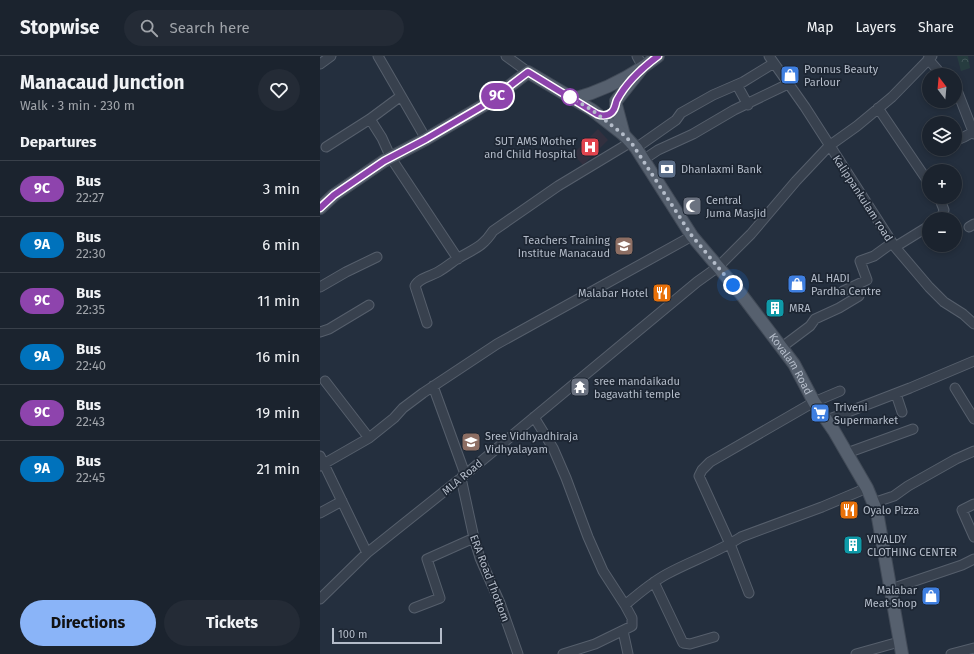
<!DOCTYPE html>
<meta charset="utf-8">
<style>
:root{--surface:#1b232e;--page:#242b36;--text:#f1f3f6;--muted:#a0a4aa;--line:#39404a;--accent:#8ab4f8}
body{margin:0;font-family:"Fira Sans",sans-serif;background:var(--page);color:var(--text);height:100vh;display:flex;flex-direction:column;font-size:15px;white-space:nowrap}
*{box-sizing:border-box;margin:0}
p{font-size:13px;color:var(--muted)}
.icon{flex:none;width:22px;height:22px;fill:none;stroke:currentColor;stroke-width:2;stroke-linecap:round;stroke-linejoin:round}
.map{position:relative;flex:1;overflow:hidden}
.details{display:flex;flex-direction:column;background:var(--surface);width:320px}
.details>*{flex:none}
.badge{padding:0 8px;border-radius:13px;font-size:14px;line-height:26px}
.needle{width:26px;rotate:344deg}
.controls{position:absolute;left:602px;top:12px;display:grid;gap:8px}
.controls a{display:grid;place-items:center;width:40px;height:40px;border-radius:50%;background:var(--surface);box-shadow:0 2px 6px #0003,0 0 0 1px var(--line);font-size:20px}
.scale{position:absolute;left:12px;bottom:10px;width:110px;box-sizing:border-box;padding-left:4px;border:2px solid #b4bcc9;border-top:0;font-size:11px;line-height:14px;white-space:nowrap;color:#b4bcc9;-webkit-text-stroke:3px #1d2633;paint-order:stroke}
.you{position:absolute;width:20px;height:20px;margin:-10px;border:3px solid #fff;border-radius:50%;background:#1a73e8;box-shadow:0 0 0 6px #1a73e833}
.map>.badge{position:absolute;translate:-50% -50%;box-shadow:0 0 0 2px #fff}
h2{padding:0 20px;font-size:15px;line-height:36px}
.round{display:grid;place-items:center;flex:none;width:42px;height:42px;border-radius:21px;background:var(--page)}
.head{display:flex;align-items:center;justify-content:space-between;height:68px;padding:0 20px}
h1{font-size:19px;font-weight:700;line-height:30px}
.primary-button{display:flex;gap:8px;margin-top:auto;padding:8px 20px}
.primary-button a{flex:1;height:46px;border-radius:24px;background:var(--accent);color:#111;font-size:16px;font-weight:700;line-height:46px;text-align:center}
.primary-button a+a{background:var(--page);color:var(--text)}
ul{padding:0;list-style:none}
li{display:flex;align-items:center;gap:12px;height:56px;padding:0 20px;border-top:1px solid var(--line)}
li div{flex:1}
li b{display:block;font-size:15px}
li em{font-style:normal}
li .badge{min-width:44px;font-weight:700;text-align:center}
header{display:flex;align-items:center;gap:24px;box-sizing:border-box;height:56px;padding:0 20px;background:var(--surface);border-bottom:1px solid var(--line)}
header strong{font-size:19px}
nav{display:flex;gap:22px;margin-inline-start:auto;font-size:14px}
.search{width:280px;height:36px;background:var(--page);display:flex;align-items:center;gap:10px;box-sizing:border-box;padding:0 14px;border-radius:22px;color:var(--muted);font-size:15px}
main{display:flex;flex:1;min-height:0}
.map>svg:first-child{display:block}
</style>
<header>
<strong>Stopwise</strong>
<div class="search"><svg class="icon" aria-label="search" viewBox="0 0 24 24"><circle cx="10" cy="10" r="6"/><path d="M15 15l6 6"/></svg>Search here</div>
<nav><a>Map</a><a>Layers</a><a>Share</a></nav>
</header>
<main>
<section class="details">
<div class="head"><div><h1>Manacaud Junction</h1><p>Walk · 3 min · 230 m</p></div><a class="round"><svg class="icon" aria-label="heart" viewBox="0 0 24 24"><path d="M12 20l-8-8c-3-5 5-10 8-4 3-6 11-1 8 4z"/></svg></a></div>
<h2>Departures</h2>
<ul>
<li><span class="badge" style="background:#8e44ad;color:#fff">9C</span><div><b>Bus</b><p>22:27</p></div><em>3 min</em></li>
<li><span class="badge" style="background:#0072bc;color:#fff">9A</span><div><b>Bus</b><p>22:30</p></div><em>6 min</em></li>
<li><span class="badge" style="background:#8e44ad;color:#fff">9C</span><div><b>Bus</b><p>22:35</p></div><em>11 min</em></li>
<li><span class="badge" style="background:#0072bc;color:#fff">9A</span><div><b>Bus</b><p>22:40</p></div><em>16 min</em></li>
<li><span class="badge" style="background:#8e44ad;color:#fff">9C</span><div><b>Bus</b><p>22:43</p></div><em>19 min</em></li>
<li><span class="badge" style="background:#0072bc;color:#fff">9A</span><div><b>Bus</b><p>22:45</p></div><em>21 min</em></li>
</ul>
<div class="primary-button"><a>Directions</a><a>Tickets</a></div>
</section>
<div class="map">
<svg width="654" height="598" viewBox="0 0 654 598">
<defs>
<pattern id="forest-crowns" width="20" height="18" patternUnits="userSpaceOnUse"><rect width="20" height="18" fill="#263c3f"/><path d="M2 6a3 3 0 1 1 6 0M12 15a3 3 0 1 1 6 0" fill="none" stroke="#435659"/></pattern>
</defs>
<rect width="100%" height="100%" fill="#242f3e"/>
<!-- medical -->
<path fill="#32303f" d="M278 73 288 84 263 109 253 98Z"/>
<!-- forest -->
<path fill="url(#forest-crowns)" d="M637 0H648L650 12 641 15Z"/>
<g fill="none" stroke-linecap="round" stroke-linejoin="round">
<!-- minor casing -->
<g stroke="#565f6c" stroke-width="11">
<path id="minor" d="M58 0 106 83
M186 0 208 16
M317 0 323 11
M449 0 485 51 575 191 609 231 624 246 643 258 654 268
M608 3 622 19
M0 8 11 0
M417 29 428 49
M635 33 638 37 654 78
M558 52 609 127
M50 63 62 82 71 102 138 203
M637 84 644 81 653 76
M6 91 50 63 81 40
M316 92 356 64 361 57 393 39 423 26 454 7
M323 104 338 94 373 78 414 54 468 28
M618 163 622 160 624 154 619 141
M649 171 654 168
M575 191 609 170
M0 231 26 216 57 201
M523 235 547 224 540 205 554 200 572 187
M107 267 95 230C99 222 111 220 118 216 125 212 131 207 137 203 153 193 162 192 173 175L238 130 311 86
M0 276 9 273 49 249
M462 291 490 270 495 263 519 252 539 240
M5 325 49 382
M113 330 145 418
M635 332 654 363
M576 338 582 356
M214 361 233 392 246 422 268 481 283 515 305 549
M507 364 590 332 654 305
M527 397 593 373
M0 400 47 497
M0 410 49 382 74 362 83 352 103 337 177 288 372 180
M141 422 154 482 160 502 180 547 198 598
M553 447 574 440 588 430 636 403 654 395
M654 448 642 454 654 481
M0 457 22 445
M334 526 363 587 370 588 394 581
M571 533 642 509 654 503
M429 537 410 488 379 420 382 414 390 406 494 346 520 335
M0 543 47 497 141 422 377 226 398 211 431 178 476 125 509 90 537 70 572 41 612 0
M94 552 120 542 107 503 154 482
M303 575 308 598
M243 598 275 588 312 570V562L305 549C318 538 332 526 347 518 371 505 398 496 421 481L502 451 547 432
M536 598 579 586
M631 598 654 592"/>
</g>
<!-- major casing -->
<g stroke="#414a57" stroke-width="14">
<g id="major">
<path d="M253 43C279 36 300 26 323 11"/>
<path d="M296 45 323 11 338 0"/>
<path id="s1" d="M296 49 304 79 316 92 372 180 421 238 474 308 494 346 514 375 547 432 557 456 582 598"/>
<path d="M0 152 14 139 64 105 106 83 166 48 208 16 272 54 304 79"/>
</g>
</g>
<!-- minor -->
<use href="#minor" stroke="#38414e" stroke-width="9"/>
<!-- major -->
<use href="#major" stroke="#56606e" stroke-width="12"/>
</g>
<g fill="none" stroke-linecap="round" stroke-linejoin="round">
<!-- line casing -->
<g stroke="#fff" stroke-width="9">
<path id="line" d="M0 152 14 139 64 105 106 83 166 48 208 16 277 58C282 60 288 60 292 56 296 52 295 48 297 44 306 27 322 12 338 0"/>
</g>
<!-- line -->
<use href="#line" stroke="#8e44ad" stroke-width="6"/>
<!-- walk -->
<path stroke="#b4bcc9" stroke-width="4" stroke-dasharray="0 7.2" d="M250 41 272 54 304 79 311 86 372 180 413 229"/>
</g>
<!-- icons -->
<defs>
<g id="shop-square" transform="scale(1)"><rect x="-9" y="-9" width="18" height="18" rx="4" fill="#3f7fe0" stroke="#1d2633"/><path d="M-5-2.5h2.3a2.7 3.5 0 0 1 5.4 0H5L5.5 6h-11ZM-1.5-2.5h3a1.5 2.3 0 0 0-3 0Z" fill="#fff"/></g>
<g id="hospital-square" transform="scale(1)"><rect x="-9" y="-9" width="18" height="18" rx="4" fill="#e0444e" stroke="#1d2633"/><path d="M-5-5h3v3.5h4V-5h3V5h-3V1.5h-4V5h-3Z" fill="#fff"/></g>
<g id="bank-square" transform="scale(1)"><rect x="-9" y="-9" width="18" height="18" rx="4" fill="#5c6f8a" stroke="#1d2633"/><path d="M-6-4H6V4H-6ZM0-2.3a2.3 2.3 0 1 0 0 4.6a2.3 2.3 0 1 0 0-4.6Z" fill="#fff"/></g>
<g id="mosque-square" transform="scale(1)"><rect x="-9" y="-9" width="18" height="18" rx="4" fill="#6b7280" stroke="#1d2633"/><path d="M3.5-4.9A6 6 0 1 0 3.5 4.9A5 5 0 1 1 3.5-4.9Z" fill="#fff"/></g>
<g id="school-square" transform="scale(1)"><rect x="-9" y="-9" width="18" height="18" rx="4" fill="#8d6e63" stroke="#1d2633"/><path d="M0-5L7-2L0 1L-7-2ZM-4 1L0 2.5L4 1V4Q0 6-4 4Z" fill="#fff"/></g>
<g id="restaurant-square" transform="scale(1)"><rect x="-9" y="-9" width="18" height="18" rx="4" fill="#e8710a" stroke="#1d2633"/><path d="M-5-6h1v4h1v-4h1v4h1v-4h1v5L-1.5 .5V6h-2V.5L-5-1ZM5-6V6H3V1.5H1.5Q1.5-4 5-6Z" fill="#fff"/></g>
<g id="building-square" transform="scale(1)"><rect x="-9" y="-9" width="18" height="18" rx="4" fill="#0f9aa8" stroke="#1d2633"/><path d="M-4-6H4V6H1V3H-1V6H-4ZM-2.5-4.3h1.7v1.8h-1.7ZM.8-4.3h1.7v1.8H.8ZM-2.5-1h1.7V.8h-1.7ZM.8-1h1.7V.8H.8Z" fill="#fff"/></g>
<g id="temple-square" transform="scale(1)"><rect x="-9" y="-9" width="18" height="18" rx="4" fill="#6b7280" stroke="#1d2633"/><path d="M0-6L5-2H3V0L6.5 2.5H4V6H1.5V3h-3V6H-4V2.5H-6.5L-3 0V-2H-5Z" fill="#fff"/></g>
<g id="supermarket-square" transform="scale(1)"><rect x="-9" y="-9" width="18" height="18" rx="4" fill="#3f7fe0" stroke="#1d2633"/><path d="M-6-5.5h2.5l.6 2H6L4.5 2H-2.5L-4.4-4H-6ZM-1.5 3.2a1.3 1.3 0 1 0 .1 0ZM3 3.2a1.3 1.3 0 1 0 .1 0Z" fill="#fff"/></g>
</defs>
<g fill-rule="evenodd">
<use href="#shop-square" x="470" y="19"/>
<use href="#hospital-square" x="270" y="91"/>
<use href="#bank-square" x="347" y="113"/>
<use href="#mosque-square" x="372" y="150"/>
<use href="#school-square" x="304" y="190"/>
<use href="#shop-square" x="477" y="228"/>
<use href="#restaurant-square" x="342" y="237"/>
<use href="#building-square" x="455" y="252"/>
<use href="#temple-square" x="260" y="331"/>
<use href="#supermarket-square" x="500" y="357"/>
<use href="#school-square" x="151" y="386"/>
<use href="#restaurant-square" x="529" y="454"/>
<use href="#building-square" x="533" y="489"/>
<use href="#shop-square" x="611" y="540"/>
</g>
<!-- markers -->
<circle fill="#fff" stroke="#8e44ad" stroke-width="2" cx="250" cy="41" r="8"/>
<g text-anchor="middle" stroke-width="3.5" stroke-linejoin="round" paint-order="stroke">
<!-- poi labels -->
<g font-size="11" fill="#b4bcc9" stroke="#1d2633" text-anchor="start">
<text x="484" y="17">Ponnus Beauty<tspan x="484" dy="13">Parlour</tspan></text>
<text x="256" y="89" text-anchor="end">SUT AMS Mother<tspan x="256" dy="13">and Child Hospital</tspan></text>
<text x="361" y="117">Dhanlaxmi Bank</text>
<text x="386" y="148">Central<tspan x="386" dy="13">Juma Masjid</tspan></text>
<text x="290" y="188" text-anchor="end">Teachers Training<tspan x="290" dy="13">Institue Manacaud</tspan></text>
<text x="491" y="226">AL HADI<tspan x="491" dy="13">Pardha Centre</tspan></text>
<text x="328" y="241" text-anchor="end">Malabar Hotel</text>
<text x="469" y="256">MRA</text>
<text x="274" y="329">sree mandaikadu<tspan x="274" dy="13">bagavathi temple</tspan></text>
<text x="514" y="355">Triveni<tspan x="514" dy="13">Supermarket</tspan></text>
<text x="165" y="384">Sree Vidhyadhiraja<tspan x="165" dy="13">Vidhyalayam</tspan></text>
<text x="543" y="458">Oyalo Pizza</text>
<text x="547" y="487">VIVALDY<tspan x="547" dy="13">CLOTHING CENTER</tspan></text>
<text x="597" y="538" text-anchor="end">Malabar<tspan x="597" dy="13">Meat Shop</tspan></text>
</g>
<!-- street labels -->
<g font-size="11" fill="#b4bcc9" stroke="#1d2633">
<text transform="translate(543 142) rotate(57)" y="4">Kalippankulam road</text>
<text dy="4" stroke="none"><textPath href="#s1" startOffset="315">Kovalam Road</textPath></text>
<text transform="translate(142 421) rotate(-40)" y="4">MLA Road</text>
<text transform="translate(170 522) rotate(69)" y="4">ERA Road Thottom</text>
</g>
</g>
</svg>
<div class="controls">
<a><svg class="needle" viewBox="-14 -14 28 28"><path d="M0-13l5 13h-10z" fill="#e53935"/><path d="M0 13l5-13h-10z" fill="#a0a4aa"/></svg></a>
<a><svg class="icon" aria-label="layers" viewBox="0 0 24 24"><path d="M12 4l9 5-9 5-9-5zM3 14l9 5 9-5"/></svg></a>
<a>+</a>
<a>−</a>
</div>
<div class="scale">100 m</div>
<div class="you" style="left:413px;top:229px"></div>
<b class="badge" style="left:177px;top:40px;background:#8e44ad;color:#fff">9C</b>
</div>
</main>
